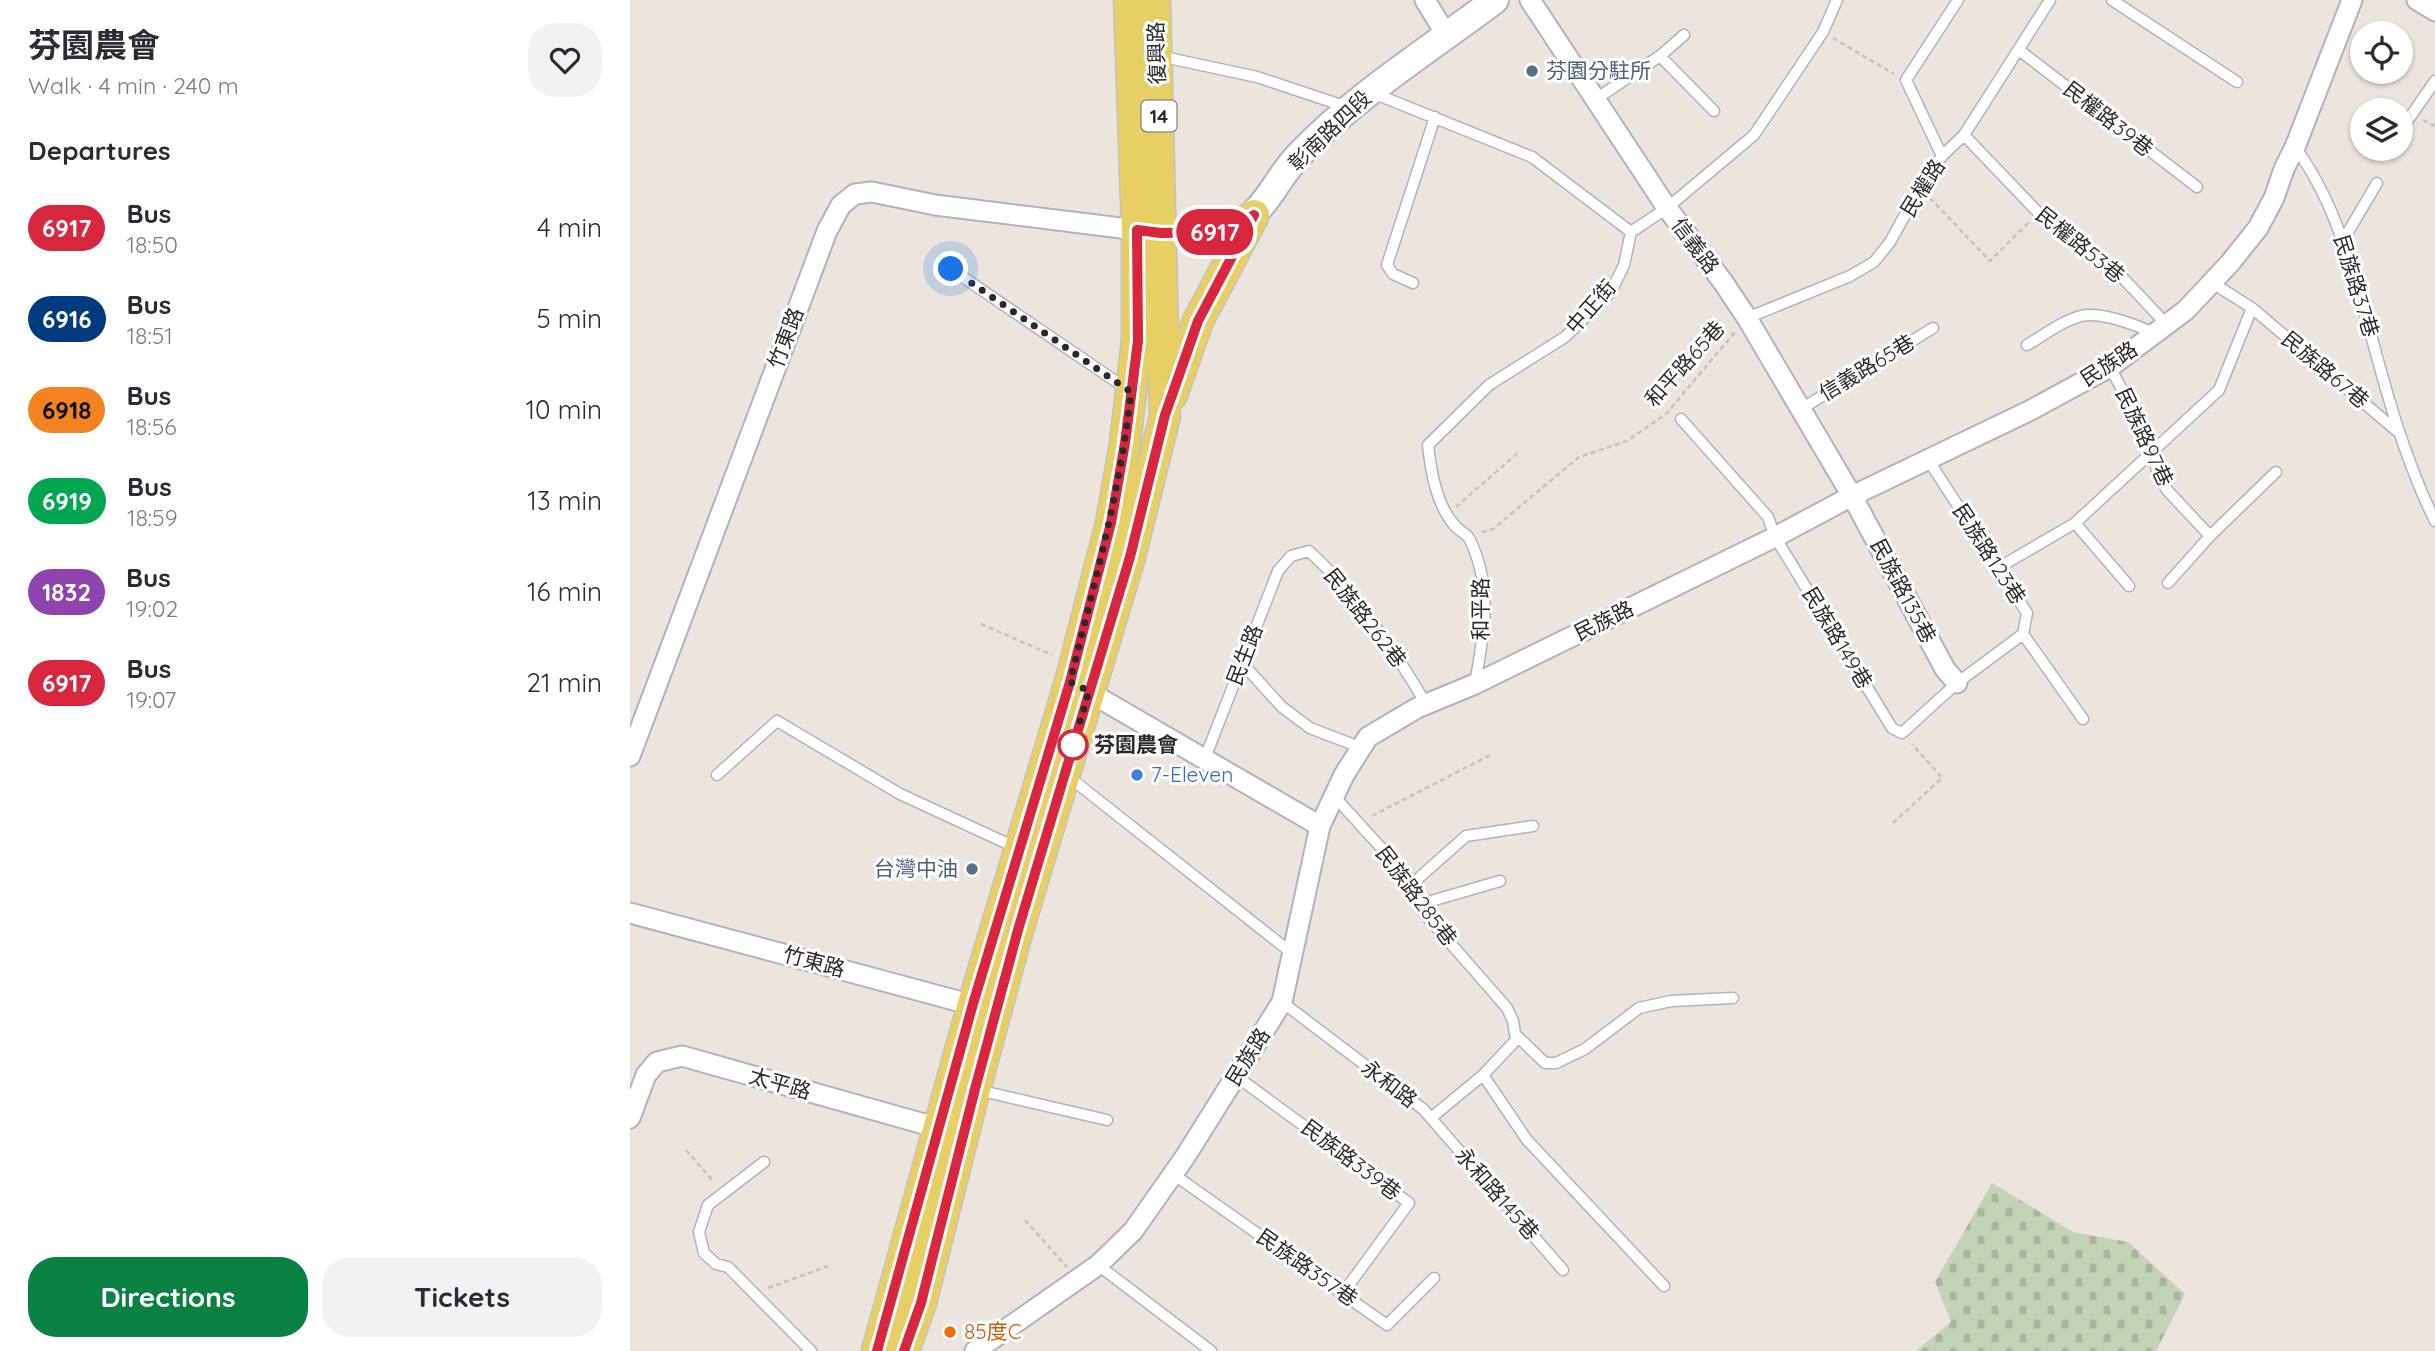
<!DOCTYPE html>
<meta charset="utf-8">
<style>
:root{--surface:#fff;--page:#f2f2f3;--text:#2b2b33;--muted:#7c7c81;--accent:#0b8043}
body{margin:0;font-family:Quicksand,"Noto Sans TC",sans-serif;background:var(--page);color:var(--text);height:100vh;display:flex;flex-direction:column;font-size:26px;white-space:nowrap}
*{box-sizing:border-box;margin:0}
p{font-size:23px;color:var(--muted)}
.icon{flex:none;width:38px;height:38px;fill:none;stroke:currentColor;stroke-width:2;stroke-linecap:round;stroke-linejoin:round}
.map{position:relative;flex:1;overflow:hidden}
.details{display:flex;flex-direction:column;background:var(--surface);width:630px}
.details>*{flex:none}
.badge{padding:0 14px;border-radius:23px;font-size:24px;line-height:46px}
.controls{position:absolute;left:1720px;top:21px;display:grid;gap:14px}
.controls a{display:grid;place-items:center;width:63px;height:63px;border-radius:50%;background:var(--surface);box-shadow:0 2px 5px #0004;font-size:35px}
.you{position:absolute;width:35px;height:35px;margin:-18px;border:5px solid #fff;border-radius:50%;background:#1a73e8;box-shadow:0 0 0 10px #1a73e833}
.map>.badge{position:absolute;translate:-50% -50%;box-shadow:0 0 0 4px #fff}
h2{padding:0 28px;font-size:26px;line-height:63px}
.round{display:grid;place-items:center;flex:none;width:74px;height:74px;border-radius:28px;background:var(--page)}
.head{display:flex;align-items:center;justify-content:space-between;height:119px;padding:0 28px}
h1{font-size:33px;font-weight:700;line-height:52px}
.primary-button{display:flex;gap:14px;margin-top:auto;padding:14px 28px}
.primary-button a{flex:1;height:80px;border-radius:28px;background:var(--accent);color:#fff;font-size:28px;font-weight:700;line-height:80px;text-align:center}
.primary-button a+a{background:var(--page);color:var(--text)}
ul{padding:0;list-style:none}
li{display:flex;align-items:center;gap:21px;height:91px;padding:0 28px}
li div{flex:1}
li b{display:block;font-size:26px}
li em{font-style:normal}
li .badge{min-width:77px;font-weight:700;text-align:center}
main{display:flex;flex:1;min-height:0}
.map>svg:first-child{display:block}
</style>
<main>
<section class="details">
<div class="head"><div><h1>芬園農會</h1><p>Walk · 4 min · 240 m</p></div><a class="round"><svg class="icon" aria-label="heart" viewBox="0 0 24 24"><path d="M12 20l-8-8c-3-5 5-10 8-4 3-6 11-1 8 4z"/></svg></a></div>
<h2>Departures</h2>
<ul>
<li><span class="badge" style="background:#d7263d;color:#fff">6917</span><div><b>Bus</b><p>18:50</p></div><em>4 min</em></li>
<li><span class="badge" style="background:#003b80;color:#fff">6916</span><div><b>Bus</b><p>18:51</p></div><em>5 min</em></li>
<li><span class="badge" style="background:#f58220;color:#111">6918</span><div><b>Bus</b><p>18:56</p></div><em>10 min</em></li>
<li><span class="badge" style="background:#00a651;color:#fff">6919</span><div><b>Bus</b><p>18:59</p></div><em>13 min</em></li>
<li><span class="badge" style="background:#8e44ad;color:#fff">1832</span><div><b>Bus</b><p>19:02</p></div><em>16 min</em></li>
<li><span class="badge" style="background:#d7263d;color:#fff">6917</span><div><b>Bus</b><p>19:07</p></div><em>21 min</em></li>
</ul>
<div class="primary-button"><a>Directions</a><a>Tickets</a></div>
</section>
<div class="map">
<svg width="1805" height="1351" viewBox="0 0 1805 1351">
<defs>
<pattern id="cemetery-stones" width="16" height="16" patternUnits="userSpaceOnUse" patternTransform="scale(1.75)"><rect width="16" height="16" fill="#c2d4b5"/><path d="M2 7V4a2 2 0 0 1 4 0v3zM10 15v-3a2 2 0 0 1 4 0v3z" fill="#a7b69c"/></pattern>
</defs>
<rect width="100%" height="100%" fill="#ebe5dd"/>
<!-- cemetery -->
<path fill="url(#cemetery-stones)" d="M1362 1183 1443 1232 1498 1242 1555 1294 1526 1351H1286L1321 1322 1305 1282Z"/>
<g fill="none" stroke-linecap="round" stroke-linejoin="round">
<!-- lane casing -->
<g stroke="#b0b2bd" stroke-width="13">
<path id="lane" d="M1482 0 1607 82
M1389 50 1567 187
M529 56 627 77 717 107
M1030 56 1084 111
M743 93 902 157 1001 232
M966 99 1030 56 1054 35
M1771 130 1805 81
M1334 135 1420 225 1492 277 1536 324
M1665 147C1704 200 1720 262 1738 324 1756 391 1774 458 1805 521
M1312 156 1276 80 1328 0
M1714 239 1747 183
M321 269 497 389
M1581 282 1622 308 1767 431
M783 283 763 274 757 265 805 117
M1117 318 1220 276 1244 262 1260 242 1290 188 1312 156 1334 135 1420 0
M1397 345C1414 335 1432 321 1451 316 1470 311 1507 325 1525 334
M1480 367 1524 450 1527 473 1537 490 1580 536
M1171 409 1303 328
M1051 419 1138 517 1145 537 1262 728 1272 733 1327 683 1393 634
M1299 461 1397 613 1393 634 1453 719
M1445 523 1499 586
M1368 568 1445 523 1589 390 1622 308
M1538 583 1580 536 1646 472
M612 663 652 707 680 728 732 748
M845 684C854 633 863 588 840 540 837 533 830 532 825 526 806 504 801 472 798 445L859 385 935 337 981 292 994 265 1001 232 1037 208 1124 135 1193 32 1207 0
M575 758 648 571 661 556 679 551C726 594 764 649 796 704
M87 775 147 721 270 794 387 848
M439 777 663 954
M704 796 774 873 787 891 794 913 877 1008 883 1021 886 1040 853 1075 801 1118
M782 884 836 836 903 826
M791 904 870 881
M652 1002 793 1109 933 1270
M885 1034 915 1063H926L955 1049 1009 1008 1041 1001 1103 998
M853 1075 897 1140 1034 1286
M606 1076 779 1203 713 1293
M348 1090 477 1120
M134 1162 78 1205 69 1232 74 1253 86 1264 98 1267 181 1351
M543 1174 757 1325 804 1278
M468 1265 581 1351"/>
</g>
<!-- street casing -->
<g stroke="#b0b2bd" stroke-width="23">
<path id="street" d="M795 0 817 36
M900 0 1037 208 1093 282 1117 318 1222 496 1315 669 1327 683
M1787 0 1805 11
M452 688 690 826
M0 756 197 231 211 205 225 194 242 192 305 205 507 230
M0 913 354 1008
M0 1118 16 1075 27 1062 52 1056 319 1131
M345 1351 468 1265 503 1231 555 1157 652 1002 690 826 714 775 738 737 787 708 845 684 1145 537 1222 496 1401 410 1480 367 1556 310 1600 263 1628 228 1644 198 1654 169 1665 147 1722 0"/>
</g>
<!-- secondary casing -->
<g stroke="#b0b2bd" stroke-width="30">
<path id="secondary" d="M511 231C528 232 582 236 596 230 636 216 642 183 669 155 725 96 800 49 865 0"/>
</g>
<!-- primary casing -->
<g stroke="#c3c3c3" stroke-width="33">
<path id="primary" d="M542 395 568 321 624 215
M247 1351 343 1004 440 682 481 523 495 443 507 341V230L499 0
M274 1351 291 1303 345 1089 388 930 500 557 535 416 525 0"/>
</g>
<!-- path -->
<path stroke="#c3c3c3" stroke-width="2.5" stroke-dasharray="5 3.5" stroke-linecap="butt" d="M1203 38 1264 74
M1793 120 1805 126
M1300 198 1360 261 1400 221
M826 507 890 451
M852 532 863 529 949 457 997 441 1036 414 1105 332
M351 624 422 655
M742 816 860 755
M1263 823 1312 778 1282 744
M56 1150 84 1182
M395 1220 437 1267
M138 1288 198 1266"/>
<!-- lane -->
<use href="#lane" stroke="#fff" stroke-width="10"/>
<!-- street -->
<use href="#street" stroke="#fff" stroke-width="19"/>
<!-- secondary -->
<use href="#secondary" stroke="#fff" stroke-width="26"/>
<!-- primary -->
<use href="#primary" stroke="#e7cf66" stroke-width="30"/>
</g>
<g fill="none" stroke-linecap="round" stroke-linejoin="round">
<!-- line casing -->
<g stroke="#fff" stroke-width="16">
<path id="line" d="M247 1351 343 1004 440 682 481 523 495 443 508 341 507 230 531 233 594 232 624 215 568 321 535 415 500 557 388 930 345 1089 291 1303 274 1351"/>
</g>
<!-- line -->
<use href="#line" stroke="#d7263d" stroke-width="10"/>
<!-- walk -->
<path stroke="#2a2a2a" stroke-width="7" stroke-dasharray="0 12.6" d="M321 269 501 392C490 493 464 584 440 682L459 691 441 753 443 745"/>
</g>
<!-- markers -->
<g fill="#5c6f8a" stroke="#fff" stroke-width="2.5">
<circle cx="902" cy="71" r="7"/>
<circle cx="342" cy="869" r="7"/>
</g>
<circle fill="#fff" stroke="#d7263d" stroke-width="3.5" cx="443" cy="745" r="14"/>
<circle fill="#3f7fe0" stroke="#fff" stroke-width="2.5" cx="507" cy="775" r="7"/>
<circle fill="#e8710a" stroke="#fff" stroke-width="2.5" cx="320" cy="1332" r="7"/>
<g text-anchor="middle" stroke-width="6" stroke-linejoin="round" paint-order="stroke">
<!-- shield labels -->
<rect fill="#fff" stroke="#6a6a6a" stroke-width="2" x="511.5" y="100.5" width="35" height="31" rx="5"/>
<g font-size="19" font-weight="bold" fill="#2a2a2a">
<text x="529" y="123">14</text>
</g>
<!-- street labels -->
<g font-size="21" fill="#2a2a2a" stroke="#fff">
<text transform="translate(527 53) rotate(-92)" y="7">復興路</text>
<text transform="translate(1478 119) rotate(38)" y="7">民權路39巷</text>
<text transform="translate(700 131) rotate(-44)" y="7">彰南路四段</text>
<text transform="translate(1293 188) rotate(-58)" y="7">民權路</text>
<text transform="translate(1450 245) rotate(39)" y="7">民權路53巷</text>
<text transform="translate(1065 246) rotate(53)" y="7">信義路</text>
<text transform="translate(1726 286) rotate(73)" y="7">民族路37巷</text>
<text transform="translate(961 307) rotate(-49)" y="7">中正街</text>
<text transform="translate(156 338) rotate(-69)" y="7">竹東路</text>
<text transform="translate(1055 364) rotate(-48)" y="7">和平路65巷</text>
<text transform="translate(1479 364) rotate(-33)" y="7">民族路</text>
<text transform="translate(1237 368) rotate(-31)" y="7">信義路65巷</text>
<text transform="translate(1695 370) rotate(40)" y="7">民族路67巷</text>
<text transform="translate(1514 437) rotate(65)" y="7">民族路97巷</text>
<text transform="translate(1359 554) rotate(57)" y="7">民族路123巷</text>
<text transform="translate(1273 591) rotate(62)" y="7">民族路135巷</text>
<text transform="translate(851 609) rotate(-90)" y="7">和平路</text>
<text transform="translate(735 618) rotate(52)" y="7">民族路262巷</text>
<text transform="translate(974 621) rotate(-26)" y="7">民族路</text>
<text transform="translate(1207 638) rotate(59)" y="7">民族路149巷</text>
<text transform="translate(615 655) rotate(-69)" y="7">民生路</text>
<text transform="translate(786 896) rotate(53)" y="7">民族路285巷</text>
<text transform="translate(184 962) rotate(15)" y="7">竹東路</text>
<text transform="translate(618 1057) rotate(-58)" y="7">民族路</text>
<text transform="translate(150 1084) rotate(16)" y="7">太平路</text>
<text transform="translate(759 1084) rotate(37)" y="7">永和路</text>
<text transform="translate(721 1160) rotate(37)" y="7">民族路339巷</text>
<text transform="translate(867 1194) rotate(49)" y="7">永和路145巷</text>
<text transform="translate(677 1268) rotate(35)" y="7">民族路357巷</text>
</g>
<!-- service labels -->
<g font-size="21" fill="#4e5e75" stroke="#fff" text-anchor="start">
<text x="916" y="78">芬園分駐所</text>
<text x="328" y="876" text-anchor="end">台灣中油</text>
</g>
<!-- stop labels -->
<g font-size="21" font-weight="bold" fill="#2a2a2a" stroke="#fff" text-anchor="start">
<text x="464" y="752">芬園農會</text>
</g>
<!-- shop labels -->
<g font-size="21" fill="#366cbe" stroke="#fff" text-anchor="start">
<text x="521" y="782">7-Eleven</text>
</g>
<!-- food labels -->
<g font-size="21" fill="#c56008" stroke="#fff" text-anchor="start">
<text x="334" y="1339">85度C</text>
</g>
</g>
</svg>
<div class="controls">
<a><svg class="icon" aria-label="locate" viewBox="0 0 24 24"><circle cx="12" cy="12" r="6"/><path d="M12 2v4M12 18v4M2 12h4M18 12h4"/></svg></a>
<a><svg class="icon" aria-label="layers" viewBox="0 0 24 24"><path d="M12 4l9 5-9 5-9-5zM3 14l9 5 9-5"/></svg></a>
</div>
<div class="you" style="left:321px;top:269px"></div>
<b class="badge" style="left:585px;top:232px;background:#d7263d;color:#fff">6917</b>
</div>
</main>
